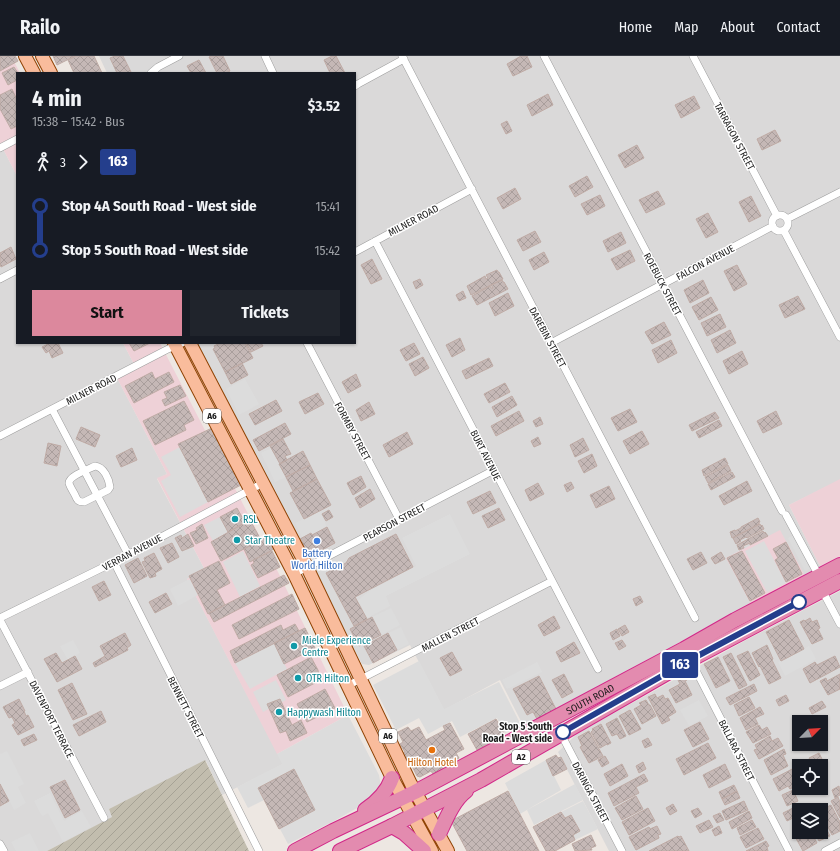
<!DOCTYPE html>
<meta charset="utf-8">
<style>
:root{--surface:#171b24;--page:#20242c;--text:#f1f3f6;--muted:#9ea1a6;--line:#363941;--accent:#dc889d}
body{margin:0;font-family:"Fira Sans Condensed",sans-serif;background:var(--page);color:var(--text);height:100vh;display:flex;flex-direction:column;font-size:15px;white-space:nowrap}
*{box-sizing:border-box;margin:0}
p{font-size:13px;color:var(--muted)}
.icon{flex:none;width:22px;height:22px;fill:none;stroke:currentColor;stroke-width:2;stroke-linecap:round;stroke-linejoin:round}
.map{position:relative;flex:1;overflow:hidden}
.sheet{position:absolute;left:16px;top:16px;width:340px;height:272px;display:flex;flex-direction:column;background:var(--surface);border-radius:0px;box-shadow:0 1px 3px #0004}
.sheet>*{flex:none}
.badge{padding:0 8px;border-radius:3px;font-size:14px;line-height:26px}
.needle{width:26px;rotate:66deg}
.fabs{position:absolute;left:792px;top:659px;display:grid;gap:8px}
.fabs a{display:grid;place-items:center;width:36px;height:36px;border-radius:0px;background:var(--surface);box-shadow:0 1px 3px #0004;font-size:20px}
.map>.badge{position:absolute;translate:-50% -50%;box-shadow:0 0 0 2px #fff}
.legs{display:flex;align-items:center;gap:6px;height:44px;padding:0 16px;font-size:13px}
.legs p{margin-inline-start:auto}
.head{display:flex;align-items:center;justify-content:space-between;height:68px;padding:0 16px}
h1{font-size:22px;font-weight:700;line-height:30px}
.cta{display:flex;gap:8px;margin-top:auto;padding:8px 16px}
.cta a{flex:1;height:46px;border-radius:0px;background:var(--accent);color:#111;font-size:16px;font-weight:700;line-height:46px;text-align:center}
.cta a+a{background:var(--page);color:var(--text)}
ul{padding:0 16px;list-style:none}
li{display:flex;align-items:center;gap:14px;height:44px;font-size:15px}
li i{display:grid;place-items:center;width:6px;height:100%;margin:0 5px;background:currentColor}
li i::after{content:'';width:10px;height:10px;margin:-5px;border:3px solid;border-radius:50%;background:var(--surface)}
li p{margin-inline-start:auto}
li:first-child i{background:linear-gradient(#0000 50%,currentColor 0)}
li:last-child i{background:linear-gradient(currentColor 50%,#0000 0)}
header{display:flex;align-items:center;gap:24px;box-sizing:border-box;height:56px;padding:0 20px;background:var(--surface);border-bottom:1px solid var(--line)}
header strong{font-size:19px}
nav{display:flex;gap:22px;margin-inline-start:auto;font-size:14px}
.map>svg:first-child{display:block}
</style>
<header>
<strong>Railo</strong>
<nav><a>Home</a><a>Map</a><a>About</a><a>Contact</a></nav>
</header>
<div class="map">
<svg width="840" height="795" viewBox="0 0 840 795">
<defs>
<pattern id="construction-furrows" width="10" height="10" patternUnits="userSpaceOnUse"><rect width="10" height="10" fill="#c2bdae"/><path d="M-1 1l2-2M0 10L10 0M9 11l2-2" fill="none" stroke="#a6a295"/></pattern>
<pattern id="building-cross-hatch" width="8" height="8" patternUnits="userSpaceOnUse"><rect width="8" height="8" fill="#c5b8b6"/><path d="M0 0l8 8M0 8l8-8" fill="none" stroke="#a99e9c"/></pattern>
</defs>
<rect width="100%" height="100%" fill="#ede7e2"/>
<!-- residential -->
<path fill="#dad9d9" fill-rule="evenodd" d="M99 0H840V424L789 449 821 512 751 548 574 643 523 669 500 624 444 654 410 589 369 609 362 608 256 400 197 287H355V17H107Z
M0 87 17 120V287H123L135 310 116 320 167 418 157 423 205 514 187 523 283 708 222 739 206 705 109 753 113 761 47 795H0Z
M840 535V795H609L558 696 578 677 748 583ZM799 666H821V688H799ZM799 710H821V732H799ZM799 754H821V776H799Z"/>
<!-- commercial -->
<path fill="#eed1d7" d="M0 0H11L20 17H17V120L0 87Z
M123 287H160L278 516 348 659 277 698 187 523 205 514 157 422 167 418 116 320 135 310Z
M840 423V502L821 512 789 449Z
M780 474 805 520 751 548 726 502Z"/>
<!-- construction -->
<path fill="url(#construction-furrows)" d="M205 704 249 795H47L112 761 109 753Z"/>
<!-- parking -->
<path fill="#dcdcdc" d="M245 323 259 348 239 359 226 333Z
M180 391 208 446 180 461 161 425 171 419 161 401Z
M271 392 286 421 275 426 261 397Z
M320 455 327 471 312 479 310 477 302 481 295 467Z
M450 458 470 498 386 540 390 550 367 562 358 544 371 534 416 510 402 482Z
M220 461 228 476 213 485 204 469Z
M794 479 812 512 805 515 788 482Z
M764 485 786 527 767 536 745 495Z
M243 495 260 530 240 541 223 506Z
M190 523 198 539 178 550 170 533Z
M391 552 400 569 381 579 372 561Z
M401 571 409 588 397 594 388 577Z
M73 584 80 597 68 604 60 590Z
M274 587 287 613 250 633 235 607Z
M809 590 816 603 785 620 778 606Z
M419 605 444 653 499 626 521 669 505 677 497 662 460 681 452 665 428 678 419 662 396 674 373 629Z
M537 606 542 616 507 633 502 624Z
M276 624 286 644 263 656 253 636Z
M699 644 708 660 689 670 680 654Z
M348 659 379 719 381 730 364 748 334 765 288 788 258 732 264 744 248 752 237 731 282 708 277 698Z
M7 695 24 728 18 731 26 747 14 754 0 726V698Z
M546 704 561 734 520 758 505 727Z
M575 728 583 744 534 769 527 754Z
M50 737 64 765 82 755 91 771 63 786 48 757 43 760 40 757 34 745Z
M583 745 598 773 575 784 573 779 579 775 571 759 565 762 561 756Z
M30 777 39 795H16L11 786Z"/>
<!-- building -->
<path fill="url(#building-cross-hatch)" stroke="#bfaba5" d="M0 0H15L18 5 0 15Z
M53 0H75L57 9Z
M76 0H94L102 17H74L68 4Z
M115 0H123L131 16 130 17H117L110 2Z
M211 0H223L230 15 226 17H217L209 1Z
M332 0H336L345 17H330L324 4Z
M521 0H527L532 11 513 20 507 8Z
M199 4 206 17H191L187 10Z
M14 11 18 17 17 24 8 29 2 17Z
M12 33 17 44V70L11 73 0 53V39Z
M548 38 553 49 532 60 527 49Z
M694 40 700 52 681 62 675 49Z
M507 65 512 75 506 78 501 68Z
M775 74 781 85 762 94 757 83Z
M637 89 644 102 625 112 618 99Z
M587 120 593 131 575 141 569 130Z
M515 132 521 143 503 153 497 142Z
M658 135 665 148 646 157 639 144Z
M600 139 605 150 587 159 581 148Z
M751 140 761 160 749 166 739 146Z
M708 157 718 176 706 182 696 163Z
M535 175 541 186 523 195 517 184Z
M621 176 626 187 608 196 603 185Z
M11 191 16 203 1 211 0 208V197Z
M630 194 635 205 617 214 611 203Z
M544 196 549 206 534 214 529 204Z
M372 203 382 223 371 228 361 209Z
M737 209 747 228 734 235 724 215Z
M497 214 498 216H499L503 223 471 239 467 230 485 220 486 223 488 222 486 219Z
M420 223 423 229 416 233 413 226Z
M502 224 503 226H504L508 233 477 249 472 240 490 230 491 232H493L491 229Z
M703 224 709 237 690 247 684 234Z
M463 235 466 242 459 245 456 239Z
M508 237 514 250 495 260 489 247Z
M798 240 805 253 785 262 779 249Z
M711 241 718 254 699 264 692 251Z
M720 258 726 271 707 280 701 267Z
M664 266 671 279 652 288 645 276Z
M730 274 736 287 717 297 711 284Z
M460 282 465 294 452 301 446 289Z
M671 284 677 297 658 307 652 294Z
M50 287H58L63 297 52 302 49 295 46 297 42 291Z
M129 287H150L134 295Z
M220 287H245L253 302 225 316 213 293 215 292 214 290Z
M246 287H261L263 290 251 296Z
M414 287 420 298 406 305 400 294Z
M742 295 748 308 729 318 723 305Z
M423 301 429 312 415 320 409 308Z
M489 302 493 310 466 323 462 315Z
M242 307 248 319 231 328 225 316Z
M152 316 155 323 169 316 174 326 134 347 125 330Z
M356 318 361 330 348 337 342 326Z
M505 327 510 336 489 347 484 338Z
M180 329 186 340 165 350 162 344 167 342 164 336Z
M318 337 324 348 305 358 299 346Z
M512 340 517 349 497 361 492 351Z
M276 344 282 355 255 369 249 358Z
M184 345 194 364 184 369 186 374 155 389 143 365Z
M369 346 375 358 361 365 356 354Z
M630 353 637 366 618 375 611 362Z
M519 355 524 365 496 380 491 370Z
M776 355 782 368 763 377 757 365Z
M715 356 719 362 692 375 689 369Z
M540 361 543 368 536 371 533 365Z
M719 364 722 370 699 382 696 376Z
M285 367 291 378 259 395 253 384Z
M81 371 100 379 95 391 76 383Z
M212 372 241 429 208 446 178 388Z
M642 375 649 388 630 398 623 385Z
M407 376 413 388 389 401 383 389Z
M538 381 541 388 534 391 531 385Z
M583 382 589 394 575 401 570 389Z
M283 383 291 398 285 400 287 404 280 408 270 390Z
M48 387 61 390 57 410 44 407Z
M132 392 137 404 121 411 116 400Z
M303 395 310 409 286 421 279 408Z
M592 398 597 410 584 417 578 405Z
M725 402 728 408 704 420 702 414Z
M310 409 317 423 293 435 286 421Z
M728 409 731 415 708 427 705 421Z
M732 416 735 421 711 434 708 428Z
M361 420 366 431 353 439 347 427Z
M317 423 331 449 304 463 290 437Z
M747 425 752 435 724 449 719 440Z
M571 426 574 432 567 436 564 429Z
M538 427 544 438 530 445 525 434Z
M609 430 615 443 596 452 590 439Z
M370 433 375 443 360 452 355 442Z
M490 435 496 447 473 458 467 446Z
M237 452 242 461 247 458 250 464 228 476 220 461Z
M499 452 505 464 488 472 482 460Z
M329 454 333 461 326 465 322 458Z
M758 462 760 466H759V468L732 482 730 476 735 474V475L741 472V471Z
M250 464 261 484 221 505 211 486Z
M202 468 208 482 196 488 190 477 197 474 196 472Z
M760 468 761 470 762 469 764 473 747 482 746 481 740 484 741 485 736 488 733 482Z
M327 471 335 487 309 501 300 483 311 477 312 479Z
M763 475 764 477 765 476 768 480 750 489V487L743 490 744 492 739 494 737 489Z
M188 478 194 490 182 495 175 482 181 479 182 482Z
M396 478 413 511 355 541 367 563 354 570 326 517 346 507 349 502Z
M267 480 274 493 250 506 244 493Z
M786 486 802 518 786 526 775 504 778 502 773 493Z
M172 487 179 501 168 507 160 492Z
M272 495 280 511 258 522 251 509 254 507 253 504Z
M742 495 765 537 750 545 727 502Z
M701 496 707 507 693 514 687 503Z
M721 496 725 503 715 508 711 502Z
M154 497 162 513 155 517 156 520 150 522 142 506 145 505 144 502Z
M138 502 147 520 134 527 125 509Z
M219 505 230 527 217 534 225 549 208 558 189 520Z
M284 519 289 527 214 566 209 557Z
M104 525 111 539 99 545 92 531Z
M166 537 172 548 155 557 149 546Z
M292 538 299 553 239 583 232 569Z
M640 540 643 546 636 550 633 543Z
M554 560 560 572 544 580 538 569Z
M372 561 381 579 359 590 350 573Z
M810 562 812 566 817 564 820 572 818 573 823 583 812 588 800 566 804 564 805 565Z
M789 564 804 593 781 605 766 576Z
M295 568 299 575 235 607 230 595 281 569 283 574Z
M625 569 629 576 622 580 618 573Z
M305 572 315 592 284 608 274 587Z
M617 573 620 580 613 584 610 577Z
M125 577 131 589 127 592 128 594 95 611 93 607 105 600 100 590Z
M388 577 397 594 373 607 364 590Z
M622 584 626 590 619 594 615 587Z
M574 586 580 597 561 606 556 596Z
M767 589 773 603 772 604 781 622 769 628 760 610 759 611 752 597Z
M748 595 760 619 750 625 737 600Z
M452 596 462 614 450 620 440 602Z
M56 597 62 607 75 600 82 613 57 626 44 603Z
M731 597 747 629 739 633 723 601Z
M835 600 840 611 810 627 803 613 815 606 817 609Z
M311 601 318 614 319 620 317 625 315 627 288 641 277 619Z
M718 601 730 625 716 632 704 608Z
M564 618 573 636 562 642 552 624Z
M840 618V633L828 639 820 625 826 622 827 625Z
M681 619H684L687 624 685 625 692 639 676 647 669 634 680 628 677 622Z
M539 620 556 653 537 663 533 656 527 659 513 633Z
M72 627 87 658 73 664 58 634Z
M754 628 757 635 730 649 726 642Z
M325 633 335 652 307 666 297 648Z
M655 638 657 642 663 639 665 643 668 642 676 656 668 661 670 664 662 668 648 641Z
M786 639 789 645 779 650 776 644Z
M749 641 755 652 739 660 734 649Z
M19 643 25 655H24L26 660 28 659 34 671 18 679 12 669 15 667 12 661 9 662 3 651Z
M280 643 292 669 301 664 307 677 290 685 286 675 280 677 267 648Z
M646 644 649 649H650L656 660 642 668 634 653 641 649 639 647Z
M822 645 826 651 812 658 809 652Z
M760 651 764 658 755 662 758 668 746 674 740 662Z
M630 654 641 673 629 679 619 660Z
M101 655 106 666 79 680 73 669Z
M617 662 626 680 620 683 617 678 612 680 606 668Z
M496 663 505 679 477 694 468 678Z
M700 666 709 683 693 691 684 674Z
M450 667 464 693 456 697 459 702 450 707 451 708 433 718 431 715 420 721 417 720 410 706 407 708 401 698 405 696 400 688 403 686 398 676 408 671 411 675 419 671 426 684 445 674 443 670Z
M601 668 611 687 607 689V688L600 692 591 676 593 674 592 673Z
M759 669 762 674 767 671 771 678 753 687 746 676Z
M589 675 603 700 589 707 580 691 582 690 578 681Z
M34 678 37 684 24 690 21 684Z
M770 680 772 685 778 682 783 690 759 703 754 694 757 693 755 689Z
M648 682 652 689 645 692 642 685Z
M708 687 716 702 684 719 676 703Z
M784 693 786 698 783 699 788 710 771 719 764 704Z
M819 697 822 703 812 708 809 702Z
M556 699 558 702 561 701 567 713 553 720 546 704Z
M605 700 609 707 602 711 598 704Z
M643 706 646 713 639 717 636 710Z
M622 708 628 720 610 730 604 718Z
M725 708 731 721 709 732 703 719Z
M798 710 799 712V728L790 733 788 730 779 735 773 723Z
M294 713 315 754 279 773 258 732Z
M644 718 648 725 636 731 639 737 614 750 608 737Z
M65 724 80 754 65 762 50 731Z
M0 728 9 745 0 750Z
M734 729 737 735 722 743 719 736Z
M839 730 840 739 835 742 832 734Z
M793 734 798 745 787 750 782 739Z
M508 735 539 795H467L451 765Z
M737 735 740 742 725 749 722 743Z
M636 740 643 753 622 764 615 752Z
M838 741 840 746V762L831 745Z
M744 745 748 754 726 764 722 755Z
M673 748 677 755 670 759 666 752Z
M799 749 801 754H799V759L787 765 783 757Z
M831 749 840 766V775L832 779 821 757V754Z
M648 752 655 765 629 779 622 766Z
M698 752 702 758 695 762 691 755Z
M749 755 752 762 732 773 729 766Z
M561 756 565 762 571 759 580 775 573 779 575 784 555 795H546L533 771Z
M720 757 724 764 717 767 713 760Z
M821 762 830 780 819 785 814 776H821Z
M709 764 713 771 700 777 696 770Z
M752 764 756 771 740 779 737 772Z
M657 770 661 778 658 779 659 782 636 794 629 781 649 771 650 773Z
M719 770 722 777 715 780 712 774Z
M758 772 764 783 746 792 740 781Z
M799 774V776H811L817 787 803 795 793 777Z
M591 779 596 790 591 792 592 794 575 795 572 788Z
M678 780 679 781 681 780 689 795H649Z
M766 785 769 790 767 791 768 795H746Z"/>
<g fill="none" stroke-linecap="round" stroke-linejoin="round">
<!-- street casing -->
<g stroke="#9d9d9d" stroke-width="8">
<path id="street" d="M265 0 273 17
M402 0 695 562
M544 0 782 455
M693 0 777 160
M151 17 158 11 179 0
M355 30 358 28 404 3
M0 92 17 83
M772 167a8 8 0 1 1 16 0a8 8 0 1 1-16 0Z
M787 163 840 136
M784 175 840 281
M375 185 598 613
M355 196 472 133
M0 223 17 214
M307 287 399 463
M551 287 773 170
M52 353 128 498
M0 380 168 293 182 287
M95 410C104 411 109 423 110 431L108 434 84 446C78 446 77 444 75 439 73 435 70 431 69 427 69 420 89 413 95 410Z
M786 459 819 520
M114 506 259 795
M294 518 494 414
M822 534 840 568
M0 562 114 506 263 427
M0 564 104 762
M690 603 789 795
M0 630 28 616
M347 630 552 525
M561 678 622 795
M0 788 4 795
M825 795 840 787"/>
</g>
<!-- primary casing -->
<g stroke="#904304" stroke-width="14">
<path id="primary" d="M25 0 34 17
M42 0 51 17
M174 287 294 518 392 722 432 795
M190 287 307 511 411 728 448 795"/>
</g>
<!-- highway casing -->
<g stroke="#d22889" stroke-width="16">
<g id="highway">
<path d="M365 754C377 746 387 736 392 722"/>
<path d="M392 770 404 777 424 795"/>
<path d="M439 778C446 763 453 745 466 735"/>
<path id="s1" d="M295 795 333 775 415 736 684 593 735 564 840 509"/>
<path d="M340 795 392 770 481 724 690 604 840 525"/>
</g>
</g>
<!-- street -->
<use href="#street" stroke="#fff" stroke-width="7"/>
<!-- primary -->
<use href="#primary" stroke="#f9bc9c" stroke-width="12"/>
<!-- highway -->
<use href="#highway" stroke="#e38baf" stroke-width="14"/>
</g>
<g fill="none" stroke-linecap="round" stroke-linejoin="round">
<!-- line-1 casing -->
<g stroke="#fff" stroke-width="9">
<path id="line-1" d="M563 676 690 604 799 546"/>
</g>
<!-- line-1 -->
<use href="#line-1" stroke="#243e8c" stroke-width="6"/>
</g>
<!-- markers -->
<g fill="#0f9aa8" stroke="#fff" stroke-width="1.5">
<circle cx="235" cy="463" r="4"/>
<circle cx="237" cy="484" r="4"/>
<circle cx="294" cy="590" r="4"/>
<circle cx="298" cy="622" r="4"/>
<circle cx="279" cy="656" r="4"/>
</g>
<circle fill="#3f7fe0" stroke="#fff" stroke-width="1.5" cx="317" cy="485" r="4"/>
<g fill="#fff" stroke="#243e8c" stroke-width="2">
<circle cx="799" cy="546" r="7"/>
<circle cx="563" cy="676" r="7"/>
</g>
<circle fill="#e8710a" stroke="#fff" stroke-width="1.5" cx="432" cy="694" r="4"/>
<g text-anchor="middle" stroke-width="3" stroke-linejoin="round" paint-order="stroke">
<!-- shield labels -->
<g fill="#fff" stroke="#606060" stroke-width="1">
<rect x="203" y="353" width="18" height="14" rx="3"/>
<rect x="379" y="673" width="18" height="14" rx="3"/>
<rect x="512" y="694" width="18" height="14" rx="3"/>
</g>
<g font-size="9" font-weight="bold" fill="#1c1c1c">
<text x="212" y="363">A6</text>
<text x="388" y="683">A6</text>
<text x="521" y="704">A2</text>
</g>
<!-- street labels -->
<g font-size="10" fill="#1c1c1c" stroke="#fff">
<text transform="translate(735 80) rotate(62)" y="4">TARRAGON STREET</text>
<text transform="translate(413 164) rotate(-28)" y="4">MILNER ROAD</text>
<text transform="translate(705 206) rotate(-28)" y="4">FALCON AVENUE</text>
<text transform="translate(663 228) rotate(62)" y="4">ROEBUCK STREET</text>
<text transform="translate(548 281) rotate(62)" y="4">DAREBIN STREET</text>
<text transform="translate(91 333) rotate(-27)" y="4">MILNER ROAD</text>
<text transform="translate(353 375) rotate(62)" y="4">FORMBY STREET</text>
<text transform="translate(486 399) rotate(63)" y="4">BURT AVENUE</text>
<text transform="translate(394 466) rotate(-28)" y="4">PEARSON STREET</text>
<text transform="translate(132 496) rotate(-28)" y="4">VERRAN AVENUE</text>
<text transform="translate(450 578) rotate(-27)" y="4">MALLEN STREET</text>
<text dy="4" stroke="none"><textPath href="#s1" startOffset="332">SOUTH ROAD</textPath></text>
<text transform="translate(186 651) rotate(63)" y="4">BENNETT STREET</text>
<text transform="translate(52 663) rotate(63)" y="4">DAVENPORT TERRACE</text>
<text transform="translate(737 694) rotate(63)" y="4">BALLARA STREET</text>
<text transform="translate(591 736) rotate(62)" y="4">DARINGA STREET</text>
</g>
<!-- culture labels -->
<g font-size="10" fill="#0d838f" stroke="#fff" text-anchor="start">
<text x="243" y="467">RSL</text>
<text x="245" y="488">Star Theatre</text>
<text x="302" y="588">Miele Experience<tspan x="302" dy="12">Centre</tspan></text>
<text x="306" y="626">OTR Hilton</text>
<text x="287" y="660">Happywash Hilton</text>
</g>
<!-- shop labels -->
<g font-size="10" fill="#366cbe" stroke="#fff">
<text x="317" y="501">Battery<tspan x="317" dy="12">World Hilton</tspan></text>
</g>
<!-- stop labels -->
<g font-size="10" font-weight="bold" fill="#1c1c1c" stroke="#fff" text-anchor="end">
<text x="552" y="674">Stop 5 South<tspan x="552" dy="12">Road - West side</tspan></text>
</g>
<!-- food labels -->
<g font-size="10" fill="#c56008" stroke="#fff">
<text x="432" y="710">Hilton Hotel</text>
</g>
</g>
</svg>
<div class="fabs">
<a><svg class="needle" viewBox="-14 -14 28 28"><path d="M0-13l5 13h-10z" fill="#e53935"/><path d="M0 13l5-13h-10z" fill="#9ea1a6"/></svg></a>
<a><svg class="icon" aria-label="locate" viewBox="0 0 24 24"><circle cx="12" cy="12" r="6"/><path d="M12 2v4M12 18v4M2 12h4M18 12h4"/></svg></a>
<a><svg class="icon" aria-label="layers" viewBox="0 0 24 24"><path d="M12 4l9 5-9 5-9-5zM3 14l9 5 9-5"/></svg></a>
</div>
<b class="badge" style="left:680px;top:609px;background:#243e8c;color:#fff">163</b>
<section class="sheet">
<div class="head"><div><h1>4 min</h1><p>15:38 – 15:42 · Bus</p></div><b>$3.52</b></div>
<div class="legs"><svg class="icon" aria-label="walk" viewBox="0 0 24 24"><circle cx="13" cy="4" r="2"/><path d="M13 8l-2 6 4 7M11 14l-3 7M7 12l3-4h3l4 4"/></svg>3<svg class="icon" aria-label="forward" viewBox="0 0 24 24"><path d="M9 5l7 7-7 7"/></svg><b class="badge" style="background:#243e8c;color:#fff">163</b></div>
<ul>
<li><i style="color:#243e8c"></i><b>Stop 4A South Road - West side</b><p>15:41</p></li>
<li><i style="color:#243e8c"></i><b>Stop 5 South Road - West side</b><p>15:42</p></li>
</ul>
<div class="cta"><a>Start</a><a>Tickets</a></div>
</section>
</div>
